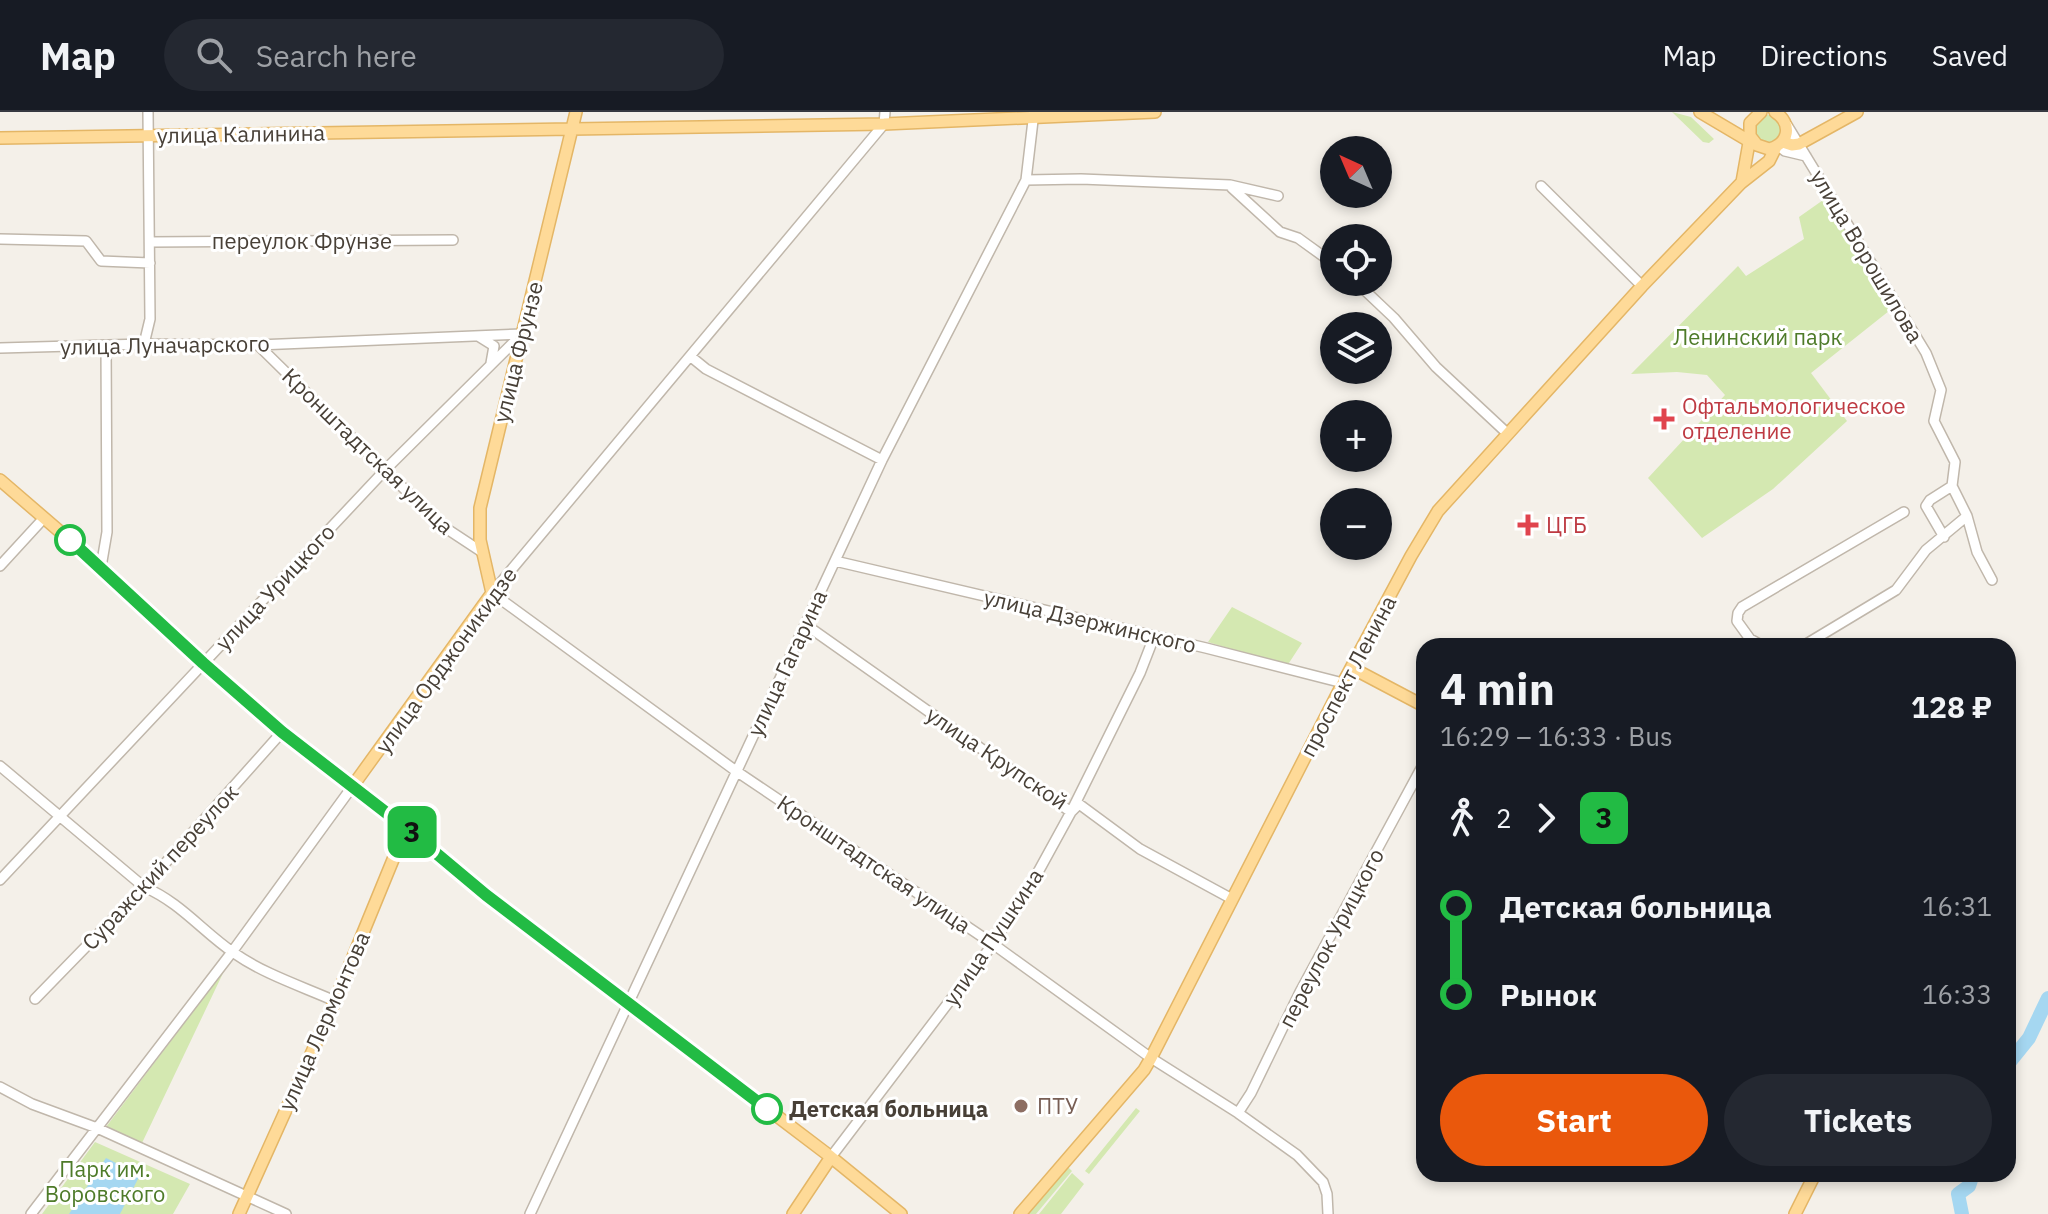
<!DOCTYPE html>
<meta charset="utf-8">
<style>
:root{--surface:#171b24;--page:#242831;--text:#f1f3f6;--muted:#9ea1a6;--line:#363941;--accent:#ea580c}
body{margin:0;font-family:"IBM Plex Sans",sans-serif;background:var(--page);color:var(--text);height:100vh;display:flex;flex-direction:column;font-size:30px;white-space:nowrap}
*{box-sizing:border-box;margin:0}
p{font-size:26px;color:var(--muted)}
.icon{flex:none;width:44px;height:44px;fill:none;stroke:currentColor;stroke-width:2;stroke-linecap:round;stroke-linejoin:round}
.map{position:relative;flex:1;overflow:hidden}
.drawer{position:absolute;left:1416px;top:526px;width:600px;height:544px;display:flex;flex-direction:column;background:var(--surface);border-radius:24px;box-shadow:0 4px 12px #0003}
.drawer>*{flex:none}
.badge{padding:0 16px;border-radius:12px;font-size:28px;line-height:52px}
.needle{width:52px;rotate:316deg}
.buttons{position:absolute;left:1320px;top:24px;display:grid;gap:16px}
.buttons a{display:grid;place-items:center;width:72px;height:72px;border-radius:50%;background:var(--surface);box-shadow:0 4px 12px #0003;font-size:40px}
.map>.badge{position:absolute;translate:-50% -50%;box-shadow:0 0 0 4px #fff}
.legs{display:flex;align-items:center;gap:12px;height:88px;padding:0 24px;font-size:26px}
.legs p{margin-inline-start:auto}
.overview{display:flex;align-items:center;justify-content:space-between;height:136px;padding:0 24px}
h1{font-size:44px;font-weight:700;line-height:60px}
.button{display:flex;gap:16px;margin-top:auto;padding:16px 24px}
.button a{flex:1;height:92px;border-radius:48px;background:var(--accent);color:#fff;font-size:32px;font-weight:700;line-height:92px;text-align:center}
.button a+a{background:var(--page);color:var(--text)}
ul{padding:0 24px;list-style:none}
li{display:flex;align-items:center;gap:28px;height:88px;font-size:30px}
li i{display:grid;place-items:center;width:12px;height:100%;margin:0 10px;background:currentColor}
li i::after{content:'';width:20px;height:20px;margin:-10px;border:6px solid;border-radius:50%;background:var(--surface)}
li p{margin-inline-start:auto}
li:first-child i{background:linear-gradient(#0000 50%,currentColor 0)}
li:last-child i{background:linear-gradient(currentColor 50%,#0000 0)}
header{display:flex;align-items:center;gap:48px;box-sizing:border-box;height:112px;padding:0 40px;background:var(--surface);border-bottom:2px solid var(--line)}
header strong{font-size:38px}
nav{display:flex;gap:44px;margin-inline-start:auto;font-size:28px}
.search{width:560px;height:72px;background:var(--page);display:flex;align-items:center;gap:20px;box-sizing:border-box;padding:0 28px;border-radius:44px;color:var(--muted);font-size:30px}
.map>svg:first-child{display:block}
</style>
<header>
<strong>Map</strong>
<div class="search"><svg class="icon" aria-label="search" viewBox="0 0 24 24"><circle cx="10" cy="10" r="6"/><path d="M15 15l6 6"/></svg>Search here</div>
<nav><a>Map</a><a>Directions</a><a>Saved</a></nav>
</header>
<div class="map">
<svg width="2048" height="1102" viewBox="0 0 2048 1102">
<rect width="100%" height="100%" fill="#f4f0e9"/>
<!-- green -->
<path fill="#d4e8b1" d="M1672 0 1691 5 1714 27 1709 31 1703 30Z
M1754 17a14 14 0 1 1 28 0a14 14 0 1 1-28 0Z
M1826 86 1894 195 1811 261 1847 309 1773 377 1702 426 1648 366 1725 283 1707 263 1677 260 1631 262 1738 154 1746 164 1804 127 1799 105Z
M1232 495 1302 531 1287 554 1208 530Z
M225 857 142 1031 106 1015Z
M1136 996 1140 999 1089 1062 1085 1059Z
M95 1030 190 1072 173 1102H42Z
M1066 1053 1072 1059 1036 1102H1027Z
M1072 1061 1084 1072 1061 1102H1039Z"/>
<!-- water -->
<path fill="#a5d7f1" d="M106 1046 140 1063 120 1102H69Z"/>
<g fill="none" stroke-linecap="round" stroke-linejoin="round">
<!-- river -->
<path stroke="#a5d7f1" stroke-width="14" d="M2008 952 2029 926 2048 886
M1962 1102 1958 1082 1969 1074 1973 1062"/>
<!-- minor casing -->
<g stroke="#c0b7ab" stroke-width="12">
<path id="minor" d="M885 0 884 12 492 481 736 659 993 832 1151 946 1238 1001 1297 1043 1323 1070 1327 1082 1328 1102
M1787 13 1926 241 1941 278 1934 309 1955 350 1952 374 1967 404 1977 440 1992 468
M1778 34 1785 39 1806 44
M1026 68 1081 67 1230 73 1278 84
M1541 74 1642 174
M1232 76 1280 120 1298 126 1334 152
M0 127 86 129 101 149 150 151
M150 130 453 128
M1356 170 1394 206 1436 255 1508 322
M478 224 494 234 491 251
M144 232 150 207 148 0
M258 233 441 413 482 440
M0 236 144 232 258 233 522 222
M690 244 706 257 882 348
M1944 425 1926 394 1930 388 1952 374
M835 449 1206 536 1343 571
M0 454 44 406
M101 455 107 420 106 233
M806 513 1071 700 1079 692 1140 737 1232 787
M1763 534 1750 527 1737 509 1738 501 1742 495 1904 400
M1803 534 1896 478 1926 438 1967 404
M0 654 144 775C180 790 203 820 234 841 264 862 301 874 335 889
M0 768 386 357 522 222
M35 887 144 775 282 620
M0 975 32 992 97 1016 286 1102
M1238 1001 1251 981 1300 880 1424 651
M831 1045 993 832 1037 762 1071 700 1140 561 1154 525
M31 1102 232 840 352 675
M530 1102 882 348 1026 68 1034 0"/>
</g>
<!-- major casing -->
<g stroke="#e4b666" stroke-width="14">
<path id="major" d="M1700 0 1754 32
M1761 0 1750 11V24L1757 33 1769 37C1789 32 1793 12 1775 0
M0 26 884 12 1155 0
M1783 30 1792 33 1799 32 1857 0
M1742 70 1750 25
M0 368 101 455 203 551 282 620 406 716 486 783 831 1045 901 1102
M1352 556 1424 594
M352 675 492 481 480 428V396L576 0
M239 1102 335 889 406 716
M793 1102 831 1045
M1020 1102 1144 958 1151 946 1343 571 1411 444 1438 399 1642 174 1741 71 1769 49 1776 35
M1795 1102 1815 1062"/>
</g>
<!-- minor -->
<use href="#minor" stroke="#fff" stroke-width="9"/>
<!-- major -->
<use href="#major" stroke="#feda98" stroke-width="11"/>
</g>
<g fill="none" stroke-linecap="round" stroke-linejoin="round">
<!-- line-1 casing -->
<g stroke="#fff" stroke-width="18">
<path id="line-1" d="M70 428 203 551 282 620 406 716 486 783 767 997"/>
</g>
<!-- line-1 -->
<use href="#line-1" stroke="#2b4" stroke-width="12"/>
</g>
<!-- markers -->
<g fill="#e0444e" stroke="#fff" stroke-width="3">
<path d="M1660 295h8v8h8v8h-8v8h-8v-8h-8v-8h8z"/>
<path d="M1524 401h8v8h8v8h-8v8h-8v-8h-8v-8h8z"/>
</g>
<g fill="#fff" stroke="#2b4" stroke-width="4">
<circle cx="70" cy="428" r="14"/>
<circle cx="767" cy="997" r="14"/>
</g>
<circle fill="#8d6e63" stroke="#fff" stroke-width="3" cx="1021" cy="994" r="8"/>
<g text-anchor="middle" stroke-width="6" stroke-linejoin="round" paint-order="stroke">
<!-- street labels -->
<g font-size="22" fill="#484037" stroke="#fff">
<text transform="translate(241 22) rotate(-1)" y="8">улица Калинина</text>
<text x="302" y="137">переулок Фрунзе</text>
<text transform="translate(1867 144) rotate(59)" y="8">улица Ворошилова</text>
<text transform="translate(165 233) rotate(-1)" y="8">улица Луначарского</text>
<text transform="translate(518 240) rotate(-76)" y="8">улица Фрунзе</text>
<text transform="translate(368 339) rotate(44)" y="8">Кронштадтская улица</text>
<text transform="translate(275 475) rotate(-47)" y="8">улица Урицкого</text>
<text transform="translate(1090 509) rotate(13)" y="8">улица Дзержинского</text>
<text transform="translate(446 548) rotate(-54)" y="8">улица Орджоникидзе</text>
<text transform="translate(787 551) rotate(-65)" y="8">улица Гагарина</text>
<text transform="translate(1348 564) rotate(-62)" y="8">проспект Ленина</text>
<text transform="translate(997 646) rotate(34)" y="8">улица Крупской</text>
<text transform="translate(874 752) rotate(34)" y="8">Кронштадтская улица</text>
<text transform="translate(160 755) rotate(-47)" y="8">Суражский переулок</text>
<text transform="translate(993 825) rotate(-56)" y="8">улица Пушкина</text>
<text transform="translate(1331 826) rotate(-62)" y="8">переулок Урицкого</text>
<text transform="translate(324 909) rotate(-66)" y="8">улица Лермонтова</text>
</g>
<!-- park labels -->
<g font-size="22" fill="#4e7b29" stroke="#fff">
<text x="1758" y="233">Ленинский парк</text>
<text x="105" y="1065">Парк им.<tspan x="105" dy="25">Воровского</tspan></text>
</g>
<!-- health labels -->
<g font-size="22" fill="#be3a42" stroke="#fff" text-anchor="start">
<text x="1682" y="302">Офтальмологическое<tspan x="1682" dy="25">отделение</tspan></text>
<text x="1546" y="421">ЦГБ</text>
</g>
<!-- education labels -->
<g font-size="22" fill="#785e54" stroke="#fff" text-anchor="start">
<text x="1037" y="1002">ПТУ</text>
</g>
<!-- stop labels -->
<g font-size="22" font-weight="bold" fill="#484037" stroke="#fff" text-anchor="start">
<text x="789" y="1005">Детская больница</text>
</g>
</g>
</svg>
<div class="buttons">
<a><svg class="needle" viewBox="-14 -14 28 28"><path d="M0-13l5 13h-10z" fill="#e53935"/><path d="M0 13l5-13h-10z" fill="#9ea1a6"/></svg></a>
<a><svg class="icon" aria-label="locate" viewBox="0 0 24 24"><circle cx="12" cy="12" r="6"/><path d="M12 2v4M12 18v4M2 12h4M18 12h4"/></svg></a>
<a><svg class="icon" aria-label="layers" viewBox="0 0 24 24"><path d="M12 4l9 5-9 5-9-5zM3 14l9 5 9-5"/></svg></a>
<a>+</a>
<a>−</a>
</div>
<b class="badge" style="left:412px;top:720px;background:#2b4;color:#111">3</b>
<section class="drawer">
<div class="overview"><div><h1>4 min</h1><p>16:29 – 16:33 · Bus</p></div><b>128 ₽</b></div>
<div class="legs"><svg class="icon" aria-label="walk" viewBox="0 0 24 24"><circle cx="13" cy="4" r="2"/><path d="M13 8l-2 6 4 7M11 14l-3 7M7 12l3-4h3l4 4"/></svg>2<svg class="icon" aria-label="forward" viewBox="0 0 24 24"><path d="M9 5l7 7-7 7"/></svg><b class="badge" style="background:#2b4;color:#111">3</b></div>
<ul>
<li><i style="color:#2b4"></i><b>Детская больница</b><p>16:31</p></li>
<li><i style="color:#2b4"></i><b>Рынок</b><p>16:33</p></li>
</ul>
<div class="button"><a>Start</a><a>Tickets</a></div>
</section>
</div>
